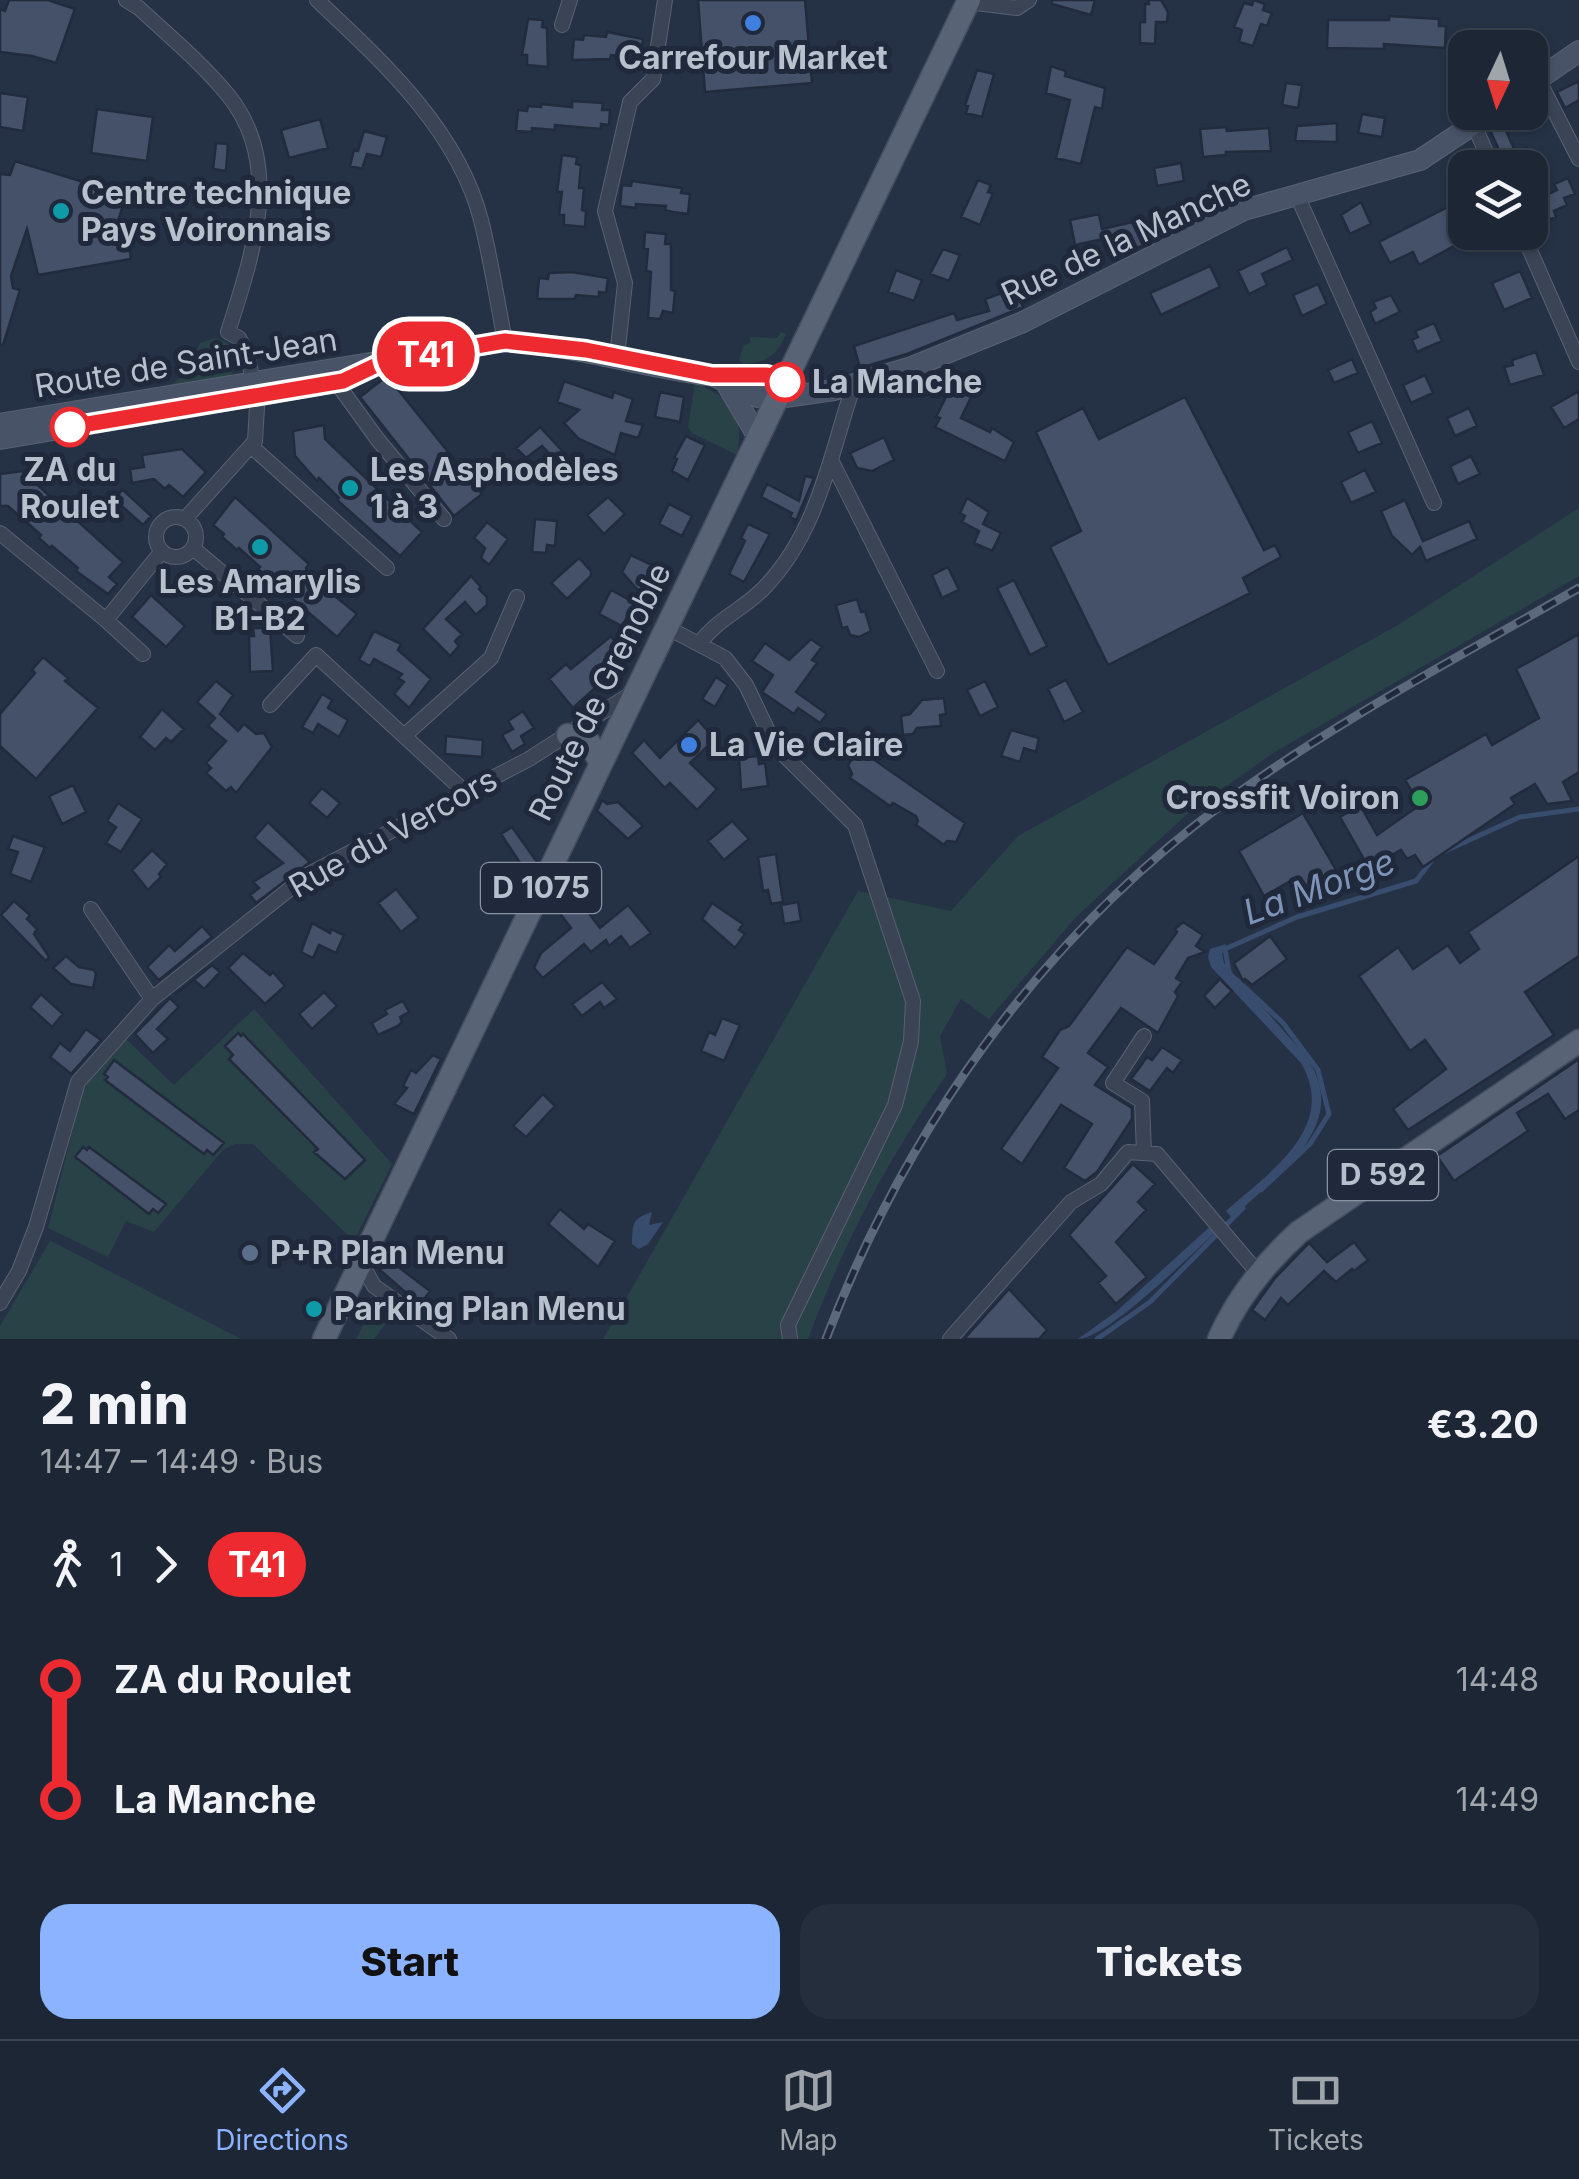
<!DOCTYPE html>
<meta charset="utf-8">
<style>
:root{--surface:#1c2634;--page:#252e3c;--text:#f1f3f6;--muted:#a0a5ac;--line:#3a434f;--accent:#8cb3ff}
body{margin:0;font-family:Inter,sans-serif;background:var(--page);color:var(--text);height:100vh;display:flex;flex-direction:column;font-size:38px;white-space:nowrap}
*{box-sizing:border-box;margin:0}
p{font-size:32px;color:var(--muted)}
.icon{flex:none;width:55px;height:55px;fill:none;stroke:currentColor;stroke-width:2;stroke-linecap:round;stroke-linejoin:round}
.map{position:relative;height:1339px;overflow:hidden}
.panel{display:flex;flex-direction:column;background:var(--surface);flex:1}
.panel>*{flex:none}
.badge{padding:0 20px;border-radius:32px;font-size:35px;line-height:65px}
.needle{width:65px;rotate:184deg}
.buttons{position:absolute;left:1448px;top:30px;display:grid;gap:20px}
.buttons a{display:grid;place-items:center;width:100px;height:100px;border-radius:20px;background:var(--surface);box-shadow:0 2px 8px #0004,0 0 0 2px var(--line);font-size:50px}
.map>.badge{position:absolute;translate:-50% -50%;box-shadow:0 0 0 5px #fff}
.legs{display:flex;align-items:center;gap:15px;height:110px;padding:0 40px;font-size:32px}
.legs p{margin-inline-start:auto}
.headline{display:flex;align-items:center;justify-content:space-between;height:170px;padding:0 40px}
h1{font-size:55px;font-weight:800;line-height:75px}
.cta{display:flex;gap:20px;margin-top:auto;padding:20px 40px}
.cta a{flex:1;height:115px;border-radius:30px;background:var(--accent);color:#111;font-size:40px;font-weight:800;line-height:115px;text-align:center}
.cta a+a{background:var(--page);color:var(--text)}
ul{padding:0 40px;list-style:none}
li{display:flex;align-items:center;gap:35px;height:120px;font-size:38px}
li i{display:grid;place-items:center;width:15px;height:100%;margin:0 12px;background:currentColor}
li i::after{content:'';width:25px;height:25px;margin:-12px;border:8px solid;border-radius:50%;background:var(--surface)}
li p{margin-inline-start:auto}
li:first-child i{background:linear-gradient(#0000 50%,currentColor 0)}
li:last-child i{background:linear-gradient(currentColor 50%,#0000 0)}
.tab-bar{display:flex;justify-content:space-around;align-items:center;height:140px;border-top:2px solid var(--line);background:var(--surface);font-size:28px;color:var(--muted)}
.tab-bar a{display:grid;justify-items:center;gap:5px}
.tab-bar .active{color:var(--accent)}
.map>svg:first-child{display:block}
</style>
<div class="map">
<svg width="1579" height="1339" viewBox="0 0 1579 1339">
<rect width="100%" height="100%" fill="#253246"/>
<!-- green -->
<path fill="#284247" d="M781 332 786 334C776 357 767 362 743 364L739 359 744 345 750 343V337L777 338Z
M215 338C238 343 242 361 228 379L159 393 186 374 200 343Z
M695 383C731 398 745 414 737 455L692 433 688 427Z
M1579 508V576L1273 753 1185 816 1076 917 989 1019 961 999 940 1036 947 1074C886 1163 846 1238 808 1339H603L858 891 951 911 1018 836 1398 625Z
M254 1009 392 1164 354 1241 253 1144H235L223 1150 154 1232 126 1221 108 1257 48 1228 82 1093 90 1078 125 1038 174 1085Z
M50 1241 53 1242 241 1339H0V1326Z
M381 1292 394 1301 388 1321 374 1339H356Z"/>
<!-- water -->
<path fill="#384c6e" d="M1226 944 1222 954 1224 963 1304 1054C1356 1123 1278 1174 1232 1218L1226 1211C1268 1173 1339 1128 1301 1063L1211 967 1208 957 1210 949Z
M652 1212 649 1225 663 1222 648 1244 639 1249 632 1244C633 1224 631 1219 652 1212Z
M1215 1222 1220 1228C1195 1251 1107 1339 1078 1339L1117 1311Z"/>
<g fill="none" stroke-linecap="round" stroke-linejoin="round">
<!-- stream -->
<path stroke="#384c6e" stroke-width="5" d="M1445 851 1520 817 1579 809
M1229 972 1225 949 1297 917 1416 881 1432 860
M1237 980 1283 1023 1318 1070 1329 1114 1310 1144 1261 1190
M1097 1339 1150 1302 1243 1208"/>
</g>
<!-- building -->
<path fill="#445168" stroke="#212b3d" stroke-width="2.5" d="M9 0H48L75 9 56 63 32 56 0 52V9L5 11Z
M698 0H805L812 83 705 92Z
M1052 0H1095L1091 15 1052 4Z
M1148 0H1161L1168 12 1167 22H1156L1155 44 1140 43V22H1145V4H1149Z
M1254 0 1265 4 1263 10 1272 13 1267 26 1261 24 1253 46 1239 42 1242 30 1234 27 1244 3 1252 5Z
M1389 16 1439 19V26H1446L1445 48 1384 44V49L1327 48 1328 20H1389Z
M528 19 543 20 542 27 547 28 548 67 527 65V55H522Z
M607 32 643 39 641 53H634V57L611 55 610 59 572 60 574 39 583 40 584 35 606 37Z
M1051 66 1066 71 1065 76 1105 88 1102 109 1095 107 1081 164 1056 158 1070 100 1046 93Z
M977 70 994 74 982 117 966 113 968 106 965 105Z
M1579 81V100L1565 108 1557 92Z
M1286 83 1302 85 1298 108 1282 105Z
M0 93 28 97 23 131 0 127Z
M572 101 603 103 602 110H610L609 125 601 124V129L555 125V130L532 128V132L516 131 518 110 527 111 528 106 541 107V104L572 107Z
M97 109 153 117 147 161 91 153Z
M1362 114 1385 118 1382 137 1358 133Z
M320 119 328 148 289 158 281 130Z
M1337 123V142L1295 141 1297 126Z
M1503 124 1516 153 1527 148 1533 164 1507 168 1490 130Z
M1226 127 1227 131 1269 128 1271 151 1226 152V155L1203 157 1200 129Z
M364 131 387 137 381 157 367 154 362 169 350 166 354 150 358 151Z
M216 143 228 144 226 171 213 169Z
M562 155 577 157 576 164 581 165 579 188H584L582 210 586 211 585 227 564 225V215H559L562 192H557Z
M15 161 126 195 114 235 128 239 131 259 38 275 27 229 11 276 13 288 20 290 3 345H0V174L10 175Z
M1181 163 1184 181 1157 186 1154 168Z
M1568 178 1575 194 1564 198 1567 205 1554 211 1556 217 1539 224 1532 209 1546 203 1543 197 1557 190 1554 184Z
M978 180 991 185 988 192 993 193 980 225 961 217Z
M632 181 682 188 681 193 690 194 688 214 673 212 665 210 666 206 636 204V208L620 206 622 185 631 186Z
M1361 202 1371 224 1350 234 1341 215Z
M1452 205 1454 209 1462 206 1465 213V240L1419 265 1413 252 1390 263 1379 242Z
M1099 214 1102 229 1137 221 1143 246 1107 255 1103 239 1075 245 1070 220Z
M645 232 666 234 665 244H671V290L675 291 673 313 663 311 660 319 648 318 651 272 646 271 648 249 644 248Z
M1287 247 1293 260 1262 274 1267 285 1249 294 1238 271Z
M943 249 960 255 949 281 930 274Z
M1210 266 1220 287 1161 315 1150 293Z
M896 270 922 280 914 301 888 292Z
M1520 271 1532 298 1504 310 1492 283Z
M572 272 608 278 606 293 599 292V297L576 295 575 299H537L539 278 548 279 549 273Z
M1318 284 1327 304 1302 316 1293 295Z
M1016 288 1023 307 907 354 860 368 854 346 954 313 957 320 989 311 985 299Z
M1391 295 1400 312 1375 324 1370 312 1376 308 1373 302Z
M1434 323 1442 341 1417 352 1412 340 1418 337 1415 331Z
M1536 352 1544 375 1510 385 1504 367 1513 365 1512 360Z
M1352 359 1358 373 1334 383 1328 370Z
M1425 375 1433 393 1411 403 1403 385Z
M387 376 482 494 454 516 360 397Z
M955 379 975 389 961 418 990 432 992 428 1014 442 1005 461 935 427 940 418 936 417Z
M564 381 612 398 614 392 633 399 626 421 643 425 638 438 621 433 615 455 579 439 564 423 579 410 557 402Z
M1579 391V419L1564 428 1551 407Z
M660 392 684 397 680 422 655 417Z
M1185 397 1264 550 1275 545 1281 557 1243 578 1250 593 1108 665 1050 547 1081 531 1036 432 1083 408 1099 439Z
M1469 408 1477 426 1455 436 1447 418Z
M1372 421 1382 443 1358 453 1348 432Z
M324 425 325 439 422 532 400 556 337 500 339 498 319 478 317 481 295 456 293 431Z
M540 427 567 456 559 464 542 446 526 458 516 448Z
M686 436 705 445 688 480 672 471 677 459 674 458Z
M884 437 894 460 872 471 857 468 850 453Z
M182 449 206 472 183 497 169 485 165 489 154 479 132 483 130 469 144 467 142 455Z
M1471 456 1480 474 1458 484 1450 466Z
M1365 470 1376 492 1351 503 1341 482Z
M22 471 123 562 109 577 117 584 108 594 76 571 78 568 52 546 50 548 39 538 41 535 8 506H0V474Z
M805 476 814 478 794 525V519L790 517 792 513 761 497 767 484 799 501Z
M122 489 151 516 143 525 115 500Z
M235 497 309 564 306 568 310 576 357 614 337 637 258 569 260 567 239 548 237 550 222 537 224 534 213 525Z
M608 497 625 514 604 534 587 515Z
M967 498 989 512 983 524 1001 533 992 551 974 543 979 531 962 522 965 516 960 513Z
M1405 500 1423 541 1469 521 1477 539 1426 561 1420 547 1412 555 1392 536 1381 511Z
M669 504 692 516 682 536 659 524Z
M535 519 557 521 555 546 547 545 546 553 532 552Z
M487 522 508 539 489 565 481 558 485 548 474 538Z
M748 524 770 534 744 582 729 574 745 541 741 538Z
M631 555 673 575 658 604 651 605 622 572Z
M579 558 591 571V576L567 599 551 583Z
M948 567 959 590 942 598 932 575Z
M471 576 481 587 479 589 487 597V605L476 615 465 602 446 619 462 634 455 641 459 646 450 656 423 629Z
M1014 580 1047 646 1030 655 997 588Z
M611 590 635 603 622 626 599 614Z
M151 595 185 626 166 647 132 617Z
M857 599 861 612 865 611 871 631 859 637 850 635 847 627 842 628 836 605Z
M253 628H270L273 671 250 672 249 636H254Z
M374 631 401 644 398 650 431 679 409 708 394 694 404 682 398 678 402 674 374 659 370 666 359 660Z
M1579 634V772L1563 782 1572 801 1547 804 1535 784 1511 798 1515 804 1423 867 1415 855 1407 859 1401 850 1369 868 1340 817 1360 805 1377 835 1420 805 1405 780 1486 734 1492 745 1539 718 1516 669Z
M611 636 628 658 573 708 549 679 566 664 571 669Z
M811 639 822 647 812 660 817 663 796 692 827 714 820 723 798 708 794 714 762 692 773 675 752 661 765 643 789 660Z
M43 657 68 678 65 681 98 708 36 779 0 746V714L35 673 32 670Z
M716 677 728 685 715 707 702 699Z
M1066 680 1083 712 1064 722 1048 689Z
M216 681 233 695 220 714 238 731 244 724 256 734 264 733 272 747 236 793 231 787 226 791 206 773 211 768 206 763 226 741 208 726 215 718 197 702Z
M985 681 998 707 980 716 967 690Z
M322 694 332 700 328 708 348 720 339 737 318 724 313 733 302 727Z
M944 698 946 714 940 715 941 726 917 728 913 734 903 735 901 716 910 714 922 700Z
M162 709 184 729 171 742 166 738 155 750 140 737Z
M523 711 534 728 521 736 525 744 512 752 502 735 513 729 508 721Z
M698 720 715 739 690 763 717 789 697 810 670 783 665 788 632 753 644 740 660 758Z
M1011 730 1039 738 1036 752 1024 748 1020 762 1001 756Z
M446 736 483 740 482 757 445 754Z
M863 752 965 823 956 842 947 841 944 845 916 825 918 821 916 816 893 803 890 806 850 778 852 774 848 765 855 755 859 757Z
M758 756 759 764 765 763 768 786 741 790 739 758Z
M73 785 86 812 62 824 49 796Z
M322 788 340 803 327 818 309 803Z
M602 800 607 804 618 802 643 826 628 839 597 811Z
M118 803 142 819 121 852 106 843 116 827 107 821Z
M1303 813 1342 880 1301 886 1296 878 1264 896 1239 851Z
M732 821 749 839 724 860 708 841Z
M268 822 310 862 256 903 250 895 259 888 253 882 283 863 254 838Z
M512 827 537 862 526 872 501 834Z
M13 836 45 847 31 882 10 874 18 852 8 849Z
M152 850 167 864 159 874 161 877 148 890 132 870Z
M776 854 783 902 771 904 768 890 763 891 758 857Z
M1579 856V956L1525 992 1554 1035 1408 1130 1393 1109 1446 1069 1425 1040 1410 1051 1359 976 1398 947 1413 969 1448 945 1460 963 1479 949 1468 932Z
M396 889 419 918 401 932 378 903Z
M559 891 582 904 600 928 628 905 651 933 630 948 621 936 609 946 606 940 591 952 584 944 543 978 534 968 541 953 571 928 553 904Z
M14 901 30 915 27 919 37 929 34 934 49 957 46 961 1 915Z
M798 902 801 921 784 924 781 905Z
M712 903 743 924 739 930 745 934 735 948 702 919Z
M1183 922 1203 935 1196 946 1205 952 1188 958 1176 978 1182 982 1175 992 1178 996 1158 1033 1121 1008 1088 1053 1108 1067 1095 1085 1132 1108V1119L1097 1172 1085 1181 1064 1168 1092 1124 1061 1105 1022 1164 1001 1149 1058 1068 1042 1057 1060 1030 1069 1026 1127 947 1154 964 1177 932 1175 929Z
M312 923 330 933 331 929 344 935 336 953 319 945 313 958 301 952Z
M202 926 212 937 159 980 147 967 169 945 175 951Z
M1270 936 1287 959 1252 985 1245 979 1243 981 1234 963Z
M243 953 270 975 273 972 285 986 265 1004 228 968Z
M66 956 79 967 94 970 96 974 93 988 71 984 53 968Z
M212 965 220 972 204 989 194 980 175 995Z
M1220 979 1232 991 1215 1008 1204 996Z
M602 982 617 999 604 1008 600 1002 582 1016 572 1004Z
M324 992 337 1006 312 1029 299 1014Z
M41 994 63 1014 52 1027 30 1007Z
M170 998 179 1007 157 1029 168 1039 153 1053 135 1034Z
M403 1001 409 1012 400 1017 402 1022 398 1026 378 1035 372 1023 387 1014 385 1010Z
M722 1018 740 1025 724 1061 701 1051 709 1032 715 1035Z
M86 1029 101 1040 71 1074 50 1057 60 1043 70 1051Z
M238 1033 241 1036 243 1034 365 1160 345 1179 314 1152 318 1149 229 1059 233 1055 225 1046Z
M1162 1047 1182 1060 1173 1073 1167 1068 1150 1091 1131 1079 1147 1057 1152 1060Z
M433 1055 441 1059 414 1114 394 1104 407 1088 403 1086 411 1070 416 1073Z
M1579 1059V1110L1565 1119 1548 1094 1517 1113 1528 1131 1454 1181 1437 1156Z
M114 1060 224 1143 213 1155 207 1150 204 1154 154 1117 105 1080 108 1077 104 1074Z
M543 1094 555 1106 526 1137 513 1126Z
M83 1147 87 1150 89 1147 166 1204 158 1213 153 1209 149 1214 75 1157Z
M1133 1164 1155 1184 1138 1202 1146 1210 1116 1242 1147 1277 1116 1304 1098 1283 1106 1276 1069 1235Z
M560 1209 584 1229 588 1224 615 1241 598 1267 548 1224Z
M1354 1242 1368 1260 1354 1271 1352 1269 1336 1282 1324 1271 1288 1305 1281 1298 1265 1320 1252 1310 1275 1278 1309 1243 1327 1262Z
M388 1259 430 1291 420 1305 380 1270Z
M1009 1289 1047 1330 1039 1339H964Z"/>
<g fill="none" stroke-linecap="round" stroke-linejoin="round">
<!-- street casing -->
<g stroke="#596272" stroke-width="16">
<path id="street" d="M126 0 139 8C169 36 202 63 228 95 285 165 252 256 228 332L239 338 248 355 257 407 255 441 185 519
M317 0C382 61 458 130 481 220 491 259 497 301 505 341
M968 2 1017 8 1029 0
M562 25 570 0
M1538 79 1579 159
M1474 125 1493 168
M1297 195 1434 503
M1522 232 1579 362
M617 357 625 283 605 211 630 102 653 79 665 0
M338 377 336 382 378 440 444 519
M251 446 387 568
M832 462 937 671
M156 537a20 20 0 1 1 40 0a20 20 0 1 1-40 0Z
M0 533 106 620 162 551
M193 548 297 636
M106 620 143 654
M668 628 725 658 746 685 768 731 784 755 855 825 913 1001 911 1041 895 1105 788 1325 790 1339
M700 643C717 619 744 609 764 588 819 531 830 455 854 384
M270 705 316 655 465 792
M405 735 491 658 517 597
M91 909 152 999
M1144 1153 1142 1101 1113 1083 1144 1036
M361 1263 374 1286 449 1339
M0 1303 19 1271 36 1227 78 1082 152 999 307 875 529 759 634 692
M950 1339 1071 1202 1101 1184 1128 1152 1157 1154 1258 1273"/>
</g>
<!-- secondary casing -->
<g stroke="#596272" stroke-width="22">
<path id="secondary" d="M1530 85 1579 51
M712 375 758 397 778 398 834 390 912 367 1023 322 1244 210 1420 160 1492 112
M726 383 759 439
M0 424 505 341C574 345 639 366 707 375 735 378 758 371 785 382
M0 439 343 381 367 369"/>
</g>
<!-- primary casing -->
<g stroke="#444d5e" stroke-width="25">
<path id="primary" d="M568 735 588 741 601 763
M324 1339 969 0
M1219 1339C1238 1296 1265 1263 1299 1232L1579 1041"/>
</g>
<!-- street -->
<use href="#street" stroke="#3a4455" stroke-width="14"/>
<!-- secondary -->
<use href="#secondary" stroke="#485368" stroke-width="20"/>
<!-- primary -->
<use href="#primary" stroke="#586375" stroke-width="22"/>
<!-- rail casing -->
<g stroke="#5c687c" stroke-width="9">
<path id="rail" d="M826 1339C906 1129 1040 939 1223 804 1334 722 1459 657 1579 588"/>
</g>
<!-- rail -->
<use href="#rail" stroke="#1f293b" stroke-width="5" stroke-dasharray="15" stroke-linecap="butt"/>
</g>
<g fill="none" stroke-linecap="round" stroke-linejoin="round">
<!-- line-1 casing -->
<g stroke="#fff" stroke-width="22">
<path id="line-1" d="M70 427 343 381 383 362 505 341 586 350 712 375H767L785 382"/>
</g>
<!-- line-1 -->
<use href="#line-1" stroke="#ec2a2f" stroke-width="15"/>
</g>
<!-- markers -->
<g fill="#3f7fe0" stroke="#1f293b" stroke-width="4">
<circle cx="753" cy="23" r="10"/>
<circle cx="689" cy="745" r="10"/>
</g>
<g fill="#0f9aa8" stroke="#1f293b" stroke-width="4">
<circle cx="61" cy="211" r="10"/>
<circle cx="350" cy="488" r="10"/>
<circle cx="260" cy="547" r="10"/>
<circle cx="314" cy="1309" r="10"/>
</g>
<g fill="#fff" stroke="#ec2a2f" stroke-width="5">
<circle cx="785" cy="382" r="18"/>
<circle cx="70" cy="427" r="18"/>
</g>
<circle fill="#2e9e5b" stroke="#1f293b" stroke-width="4" cx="1420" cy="798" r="10"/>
<circle fill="#5c6f8a" stroke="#1f293b" stroke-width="4" cx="250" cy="1253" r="10"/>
<g text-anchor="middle" stroke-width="10" stroke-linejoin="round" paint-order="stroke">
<!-- shield labels -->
<g fill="#1f293b" stroke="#8a93a2" stroke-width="2.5">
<rect x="481" y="863" width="120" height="50" rx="8"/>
<rect x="1328" y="1150" width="110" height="50" rx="8"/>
</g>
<g font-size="30" font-weight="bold" fill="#b8c0ce">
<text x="541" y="898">D 1075</text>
<text x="1383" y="1185">D 592</text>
</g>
<!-- poi labels -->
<g font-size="32" font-weight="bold" fill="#b8c0ce" stroke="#1f293b" text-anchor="start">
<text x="753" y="69" text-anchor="middle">Carrefour Market</text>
<text x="81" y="204">Centre technique<tspan x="81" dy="37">Pays Voironnais</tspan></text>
<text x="370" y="481">Les Asphodèles<tspan x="370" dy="37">1 à 3</tspan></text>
<text x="260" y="593" text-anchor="middle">Les Amarylis<tspan x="260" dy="37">B1-B2</tspan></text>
<text x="709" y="756">La Vie Claire</text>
<text x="1400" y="809" text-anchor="end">Crossfit Voiron</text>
<text x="270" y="1264">P+R Plan Menu</text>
<text x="334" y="1320">Parking Plan Menu</text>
</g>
<!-- street labels -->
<g font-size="32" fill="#b8c0ce" stroke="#1f293b">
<text transform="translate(1126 239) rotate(-25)" y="11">Rue de la Manche</text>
<text transform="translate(186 363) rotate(-9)" y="11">Route de Saint-Jean</text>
<text transform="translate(600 692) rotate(-64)" y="11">Route de Grenoble</text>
<text transform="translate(393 833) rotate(-29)" y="11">Rue du Vercors</text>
</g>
<!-- stop labels -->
<g font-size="32" font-weight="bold" fill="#b8c0ce" stroke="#1f293b" text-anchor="start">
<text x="812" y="393">La Manche</text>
<text x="70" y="481" text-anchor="middle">ZA du<tspan x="70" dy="37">Roulet</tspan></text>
</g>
<!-- water labels -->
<g font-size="35" font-style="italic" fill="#7d93b8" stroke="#1f293b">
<text transform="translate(1319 887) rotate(-20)" y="12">La Morge</text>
</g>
</g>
</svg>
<div class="buttons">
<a><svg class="needle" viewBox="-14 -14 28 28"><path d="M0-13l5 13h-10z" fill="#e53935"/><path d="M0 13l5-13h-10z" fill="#a0a5ac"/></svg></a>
<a><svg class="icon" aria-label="layers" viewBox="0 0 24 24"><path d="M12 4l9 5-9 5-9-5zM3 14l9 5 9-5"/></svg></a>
</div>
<b class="badge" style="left:426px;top:354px;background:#ec2a2f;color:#fff">T41</b>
</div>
<section class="panel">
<div class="headline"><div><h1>2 min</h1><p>14:47 – 14:49 · Bus</p></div><b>€3.20</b></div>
<div class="legs"><svg class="icon" aria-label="walk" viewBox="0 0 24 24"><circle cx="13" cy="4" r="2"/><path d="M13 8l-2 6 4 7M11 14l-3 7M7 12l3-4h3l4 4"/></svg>1<svg class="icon" aria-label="forward" viewBox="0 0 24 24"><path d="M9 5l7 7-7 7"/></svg><b class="badge" style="background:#ec2a2f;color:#fff">T41</b></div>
<ul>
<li><i style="color:#ec2a2f"></i><b>ZA du Roulet</b><p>14:48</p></li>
<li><i style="color:#ec2a2f"></i><b>La Manche</b><p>14:49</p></li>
</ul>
<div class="cta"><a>Start</a><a>Tickets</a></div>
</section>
<nav class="tab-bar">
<a class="active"><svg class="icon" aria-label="directions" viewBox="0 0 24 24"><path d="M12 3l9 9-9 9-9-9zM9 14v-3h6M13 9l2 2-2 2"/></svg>Directions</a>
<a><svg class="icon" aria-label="map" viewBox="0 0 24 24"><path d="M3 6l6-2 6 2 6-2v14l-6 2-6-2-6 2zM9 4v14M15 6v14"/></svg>Map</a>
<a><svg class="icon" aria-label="tickets" viewBox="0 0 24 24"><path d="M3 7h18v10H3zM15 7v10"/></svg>Tickets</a>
</nav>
